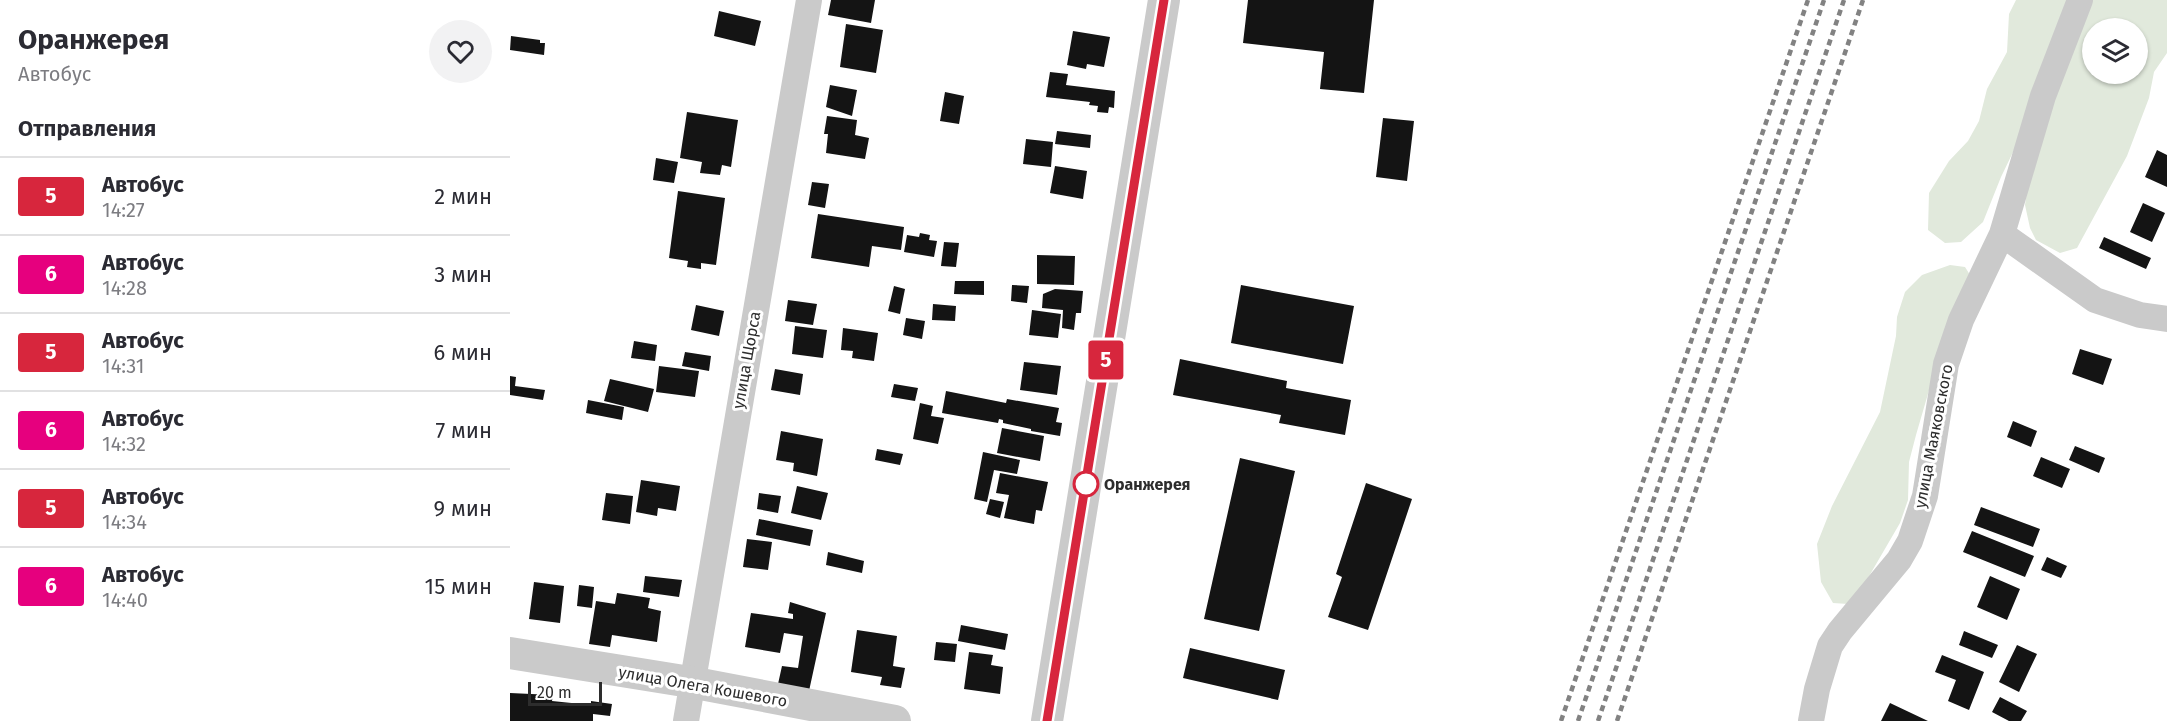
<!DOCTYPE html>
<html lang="ru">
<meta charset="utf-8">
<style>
:root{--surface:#fff;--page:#f2f2f3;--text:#2b2b33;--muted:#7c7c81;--line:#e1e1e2}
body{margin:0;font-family:"Fira Sans",sans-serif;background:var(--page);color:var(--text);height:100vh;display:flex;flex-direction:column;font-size:22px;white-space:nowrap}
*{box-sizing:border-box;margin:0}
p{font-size:20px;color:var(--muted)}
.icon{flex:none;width:33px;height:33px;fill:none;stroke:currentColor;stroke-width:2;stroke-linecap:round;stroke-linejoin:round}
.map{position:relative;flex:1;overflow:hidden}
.panel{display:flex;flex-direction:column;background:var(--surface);width:510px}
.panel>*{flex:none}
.badge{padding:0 12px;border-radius:4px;font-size:21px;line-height:39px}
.controls{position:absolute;left:1572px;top:18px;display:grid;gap:12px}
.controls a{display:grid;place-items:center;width:66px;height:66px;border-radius:50%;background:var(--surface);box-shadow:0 2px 4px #0004;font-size:30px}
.scale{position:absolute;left:18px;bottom:15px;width:74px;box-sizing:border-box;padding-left:6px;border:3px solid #2d2d2d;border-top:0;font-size:16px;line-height:21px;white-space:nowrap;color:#2d2d2d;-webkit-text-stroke:4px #fff;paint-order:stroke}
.map>.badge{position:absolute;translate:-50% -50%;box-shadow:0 0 0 3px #fff}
h2{padding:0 18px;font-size:22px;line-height:54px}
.round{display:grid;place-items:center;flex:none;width:63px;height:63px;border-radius:32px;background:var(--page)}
.head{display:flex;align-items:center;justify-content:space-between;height:102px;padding:0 18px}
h1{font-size:28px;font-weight:700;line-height:45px}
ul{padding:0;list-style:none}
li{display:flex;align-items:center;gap:18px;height:78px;padding:0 18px;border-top:2px solid var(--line)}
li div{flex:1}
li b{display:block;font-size:22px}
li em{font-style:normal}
li .badge{min-width:66px;font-weight:700;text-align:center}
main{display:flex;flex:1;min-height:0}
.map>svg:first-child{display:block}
</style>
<main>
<section class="panel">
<div class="head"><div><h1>Оранжерея</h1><p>Автобус</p></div><a class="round"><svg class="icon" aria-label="heart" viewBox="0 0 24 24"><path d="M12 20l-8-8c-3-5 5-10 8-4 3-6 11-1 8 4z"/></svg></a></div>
<h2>Отправления</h2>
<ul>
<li><span class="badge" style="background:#d7263d;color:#fff">5</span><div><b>Автобус</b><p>14:27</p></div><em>2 мин</em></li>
<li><span class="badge" style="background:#e6007e;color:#fff">6</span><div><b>Автобус</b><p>14:28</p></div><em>3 мин</em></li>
<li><span class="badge" style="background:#d7263d;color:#fff">5</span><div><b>Автобус</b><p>14:31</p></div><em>6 мин</em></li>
<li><span class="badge" style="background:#e6007e;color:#fff">6</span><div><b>Автобус</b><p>14:32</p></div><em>7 мин</em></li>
<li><span class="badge" style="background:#d7263d;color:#fff">5</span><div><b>Автобус</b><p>14:34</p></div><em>9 мин</em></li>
<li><span class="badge" style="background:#e6007e;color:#fff">6</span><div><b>Автобус</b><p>14:40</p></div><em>15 мин</em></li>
</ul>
</section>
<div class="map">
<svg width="1657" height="721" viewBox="0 0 1657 721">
<rect width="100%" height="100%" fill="#fff"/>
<!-- green -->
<path fill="#e1e9dc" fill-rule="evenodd" d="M1506 0H1561L1505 148 1491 177 1473 222 1451 242 1435 243 1418 230 1419 193 1439 161 1458 141 1469 121 1477 89 1497 52 1499 14Z
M1582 0H1657V53L1644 72 1639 98 1617 156 1567 248 1550 253 1526 240 1520 228 1515 205 1521 163ZM1582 28H1628V74H1582Z
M1440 265 1455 267 1462 278 1429 356 1406 435 1399 462 1398 500 1390 523 1351 590 1338 604 1323 603 1311 582 1307 544 1322 506 1370 412 1386 336 1387 317 1395 292 1412 275Z"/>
<!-- building -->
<path fill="#141414" d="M321 0H365L361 23 318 15Z
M738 0H864L854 93 810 89 814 52 733 43Z
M209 11 251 21 245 46 204 36Z
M336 24 373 30 366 73 330 67Z
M563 31 600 37 594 67 577 64 576 69 557 65Z
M1 36 30 40V43H35L34 55 0 50Z
M540 72 558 74 556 85 605 91 604 108 599 107 598 113 587 112 588 106 579 105 580 102 536 97Z
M320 85 347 90 342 116 316 107Z
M435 92 454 96 449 124 430 121Z
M177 112 228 120 221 167 212 165 210 175 190 173 192 162 170 158Z
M317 116 347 120 345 135 359 138 355 159 316 153 318 134H314Z
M873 118 904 121 897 181 866 177Z
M547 131 581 135 580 148 545 144Z
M516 139 543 142 541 167 513 164Z
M1647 150 1657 155V187L1635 177Z
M146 158 168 162 164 183 143 180Z
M545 166 577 171 573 199 540 193Z
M302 182 319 184 315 208 298 205Z
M168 191 215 198 206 265 191 263V269L177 267 178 261 159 258Z
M1633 203 1655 213 1642 242 1620 232Z
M308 214 394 227 391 250 362 246 359 267 301 258Z
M410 233 420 235 419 240 427 241 424 257 394 252 397 235 409 237Z
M1594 237 1641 258 1636 269 1589 248Z
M434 242 449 243 446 267 431 266Z
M527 255 565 256 564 285 527 284Z
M445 281H474V295L444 294Z
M502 285 519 286 517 303 501 301Z
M731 285 844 306 833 364 721 343Z
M384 286 395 289 390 314 378 311Z
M545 289 573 291 571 313H566L564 330 552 328 553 310 532 308 533 294Z
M278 300 307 304 303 325 275 321Z
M423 304 446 306 445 321 422 320Z
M186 305 214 311 209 336 181 330Z
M522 310 551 314 548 338 519 335Z
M396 318 415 321 412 339 393 335Z
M285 326 317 330 313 358 282 354Z
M333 328 368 333 364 361 342 358 343 351 331 350Z
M124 341 147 345 145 361 121 358Z
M1570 349 1602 359 1593 385 1562 374Z
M175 352 201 356 199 371 172 366Z
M670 359 777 381 776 388 841 400 835 435 769 423 771 415 663 395Z
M514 362 551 366 547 395 510 390Z
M149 366 189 371 185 397 146 392Z
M265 369 293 374 290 395 261 390Z
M0 376 6 377 5 386 35 390 33 400 0 395Z
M100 379 144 389 138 412 94 401Z
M384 384 408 388 405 401 381 397Z
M436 391 496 403 497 399 549 408 546 422 552 423 550 436 521 431V429L493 423V420L489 419 488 423 432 413Z
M78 400 114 407 112 420 76 413Z
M410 403 423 406 421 416 434 418 428 444 403 439Z
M1503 421 1527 431 1521 447 1497 437Z
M492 428 534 436 530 461 487 453Z
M271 431 313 439 307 476 283 471 284 463 266 460Z
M1565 446 1595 458 1589 473 1559 460Z
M367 449 393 454 390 465 365 460Z
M473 452 510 460 507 474 484 470 477 502 464 499Z
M1531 457 1560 469 1552 488 1523 476Z
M730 458 785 471 749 631 694 619Z
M490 473 538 482 532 511 526 510 524 524 494 518 499 495 486 493Z
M131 480 170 486 166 511 148 508 147 516 126 512Z
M856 483 902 499 858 630 818 617 832 577 826 574Z
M287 486 318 493 311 520 281 513Z
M96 493 123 496 120 524 92 520Z
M249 493 271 496 268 513 247 509Z
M480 499 494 502 490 518 476 514Z
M1471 507 1530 529 1523 547 1464 525Z
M249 519 303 530 300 546 246 535Z
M1462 531 1524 556 1515 577 1453 552Z
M237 539 262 542 258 570 233 567Z
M318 552 354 561 352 573 316 565Z
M1537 557 1557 566 1551 578 1531 570Z
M135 576 172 580 169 597 133 592Z
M1480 576 1510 589 1497 620 1467 607Z
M24 582 54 586 50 623 19 619Z
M69 585 84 587 82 608 67 606Z
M107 593 140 598 138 608 151 611 147 642 102 635 100 647 79 644 86 601 105 604Z
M280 602 316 613 299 691 268 684 272 666 288 668 293 636 274 633 270 653 235 647 241 613 283 619V614L278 613Z
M451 625 498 634 495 650 448 641Z
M347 630 387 636 383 666 395 668 391 688 370 685 372 677 341 672Z
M1454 631 1488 645 1482 658 1449 645Z
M426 642 447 644 445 662 424 660Z
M1507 645 1527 654 1509 692 1489 682Z
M680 648 775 670 768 700 673 678Z
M459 652 483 655 481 665 493 667 490 694 454 689Z
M1432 655 1474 672 1459 710 1438 701 1446 680 1425 672Z
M0 693 43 695 42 701 81 705V701L102 704 100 716 83 714V721H0Z
M1490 697 1517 711 1511 721H1499L1482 712Z
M1380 703 1418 721H1371Z"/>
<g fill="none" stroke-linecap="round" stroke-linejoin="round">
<!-- minor -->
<path stroke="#cacaca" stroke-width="26" d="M1492 234 1585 300 1630 315 1657 319
M176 721 299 0
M1301 721 1307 689 1320 646 1330 631 1389 560 1400 541 1415 496 1436 364 1451 320 1492 234 1533 96 1570 0"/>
<!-- tertiary -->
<path stroke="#cacaca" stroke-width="32" d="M0 653 180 682 385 721
M537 721 654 0"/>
<!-- rail -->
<path stroke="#828282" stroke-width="4.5" stroke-dasharray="6 4.5" stroke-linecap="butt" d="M1051 721 1298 0
M1068 721 1314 0
M1088 721 1334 0
M1107 721 1353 0"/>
</g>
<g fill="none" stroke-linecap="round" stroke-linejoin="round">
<!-- line casing -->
<g stroke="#fff" stroke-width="14">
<path id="line" d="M537 721 654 0"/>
</g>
<!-- line -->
<use href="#line" stroke="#d7263d" stroke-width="9"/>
</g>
<!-- markers -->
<circle fill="#fff" stroke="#d7263d" stroke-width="3" cx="576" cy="484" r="12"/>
<g text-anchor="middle" stroke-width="6" stroke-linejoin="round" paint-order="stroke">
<!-- street labels -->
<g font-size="16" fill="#2d2d2d" stroke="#fff">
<text transform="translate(236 360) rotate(-80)" y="6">улица Щорса</text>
<text transform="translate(1423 436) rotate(-79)" y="6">улица Маяковского</text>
<text transform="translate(193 686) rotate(10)" y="6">улица Олега Кошевого</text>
</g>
<!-- stop labels -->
<g font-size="16" font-weight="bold" fill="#2d2d2d" stroke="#fff" text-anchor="start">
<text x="594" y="490">Оранжерея</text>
</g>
</g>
</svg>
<div class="controls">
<a><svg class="icon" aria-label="layers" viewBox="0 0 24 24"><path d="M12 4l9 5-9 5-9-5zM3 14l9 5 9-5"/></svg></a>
</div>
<div class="scale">20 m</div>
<b class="badge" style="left:596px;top:360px;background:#d7263d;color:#fff">5</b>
</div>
</main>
